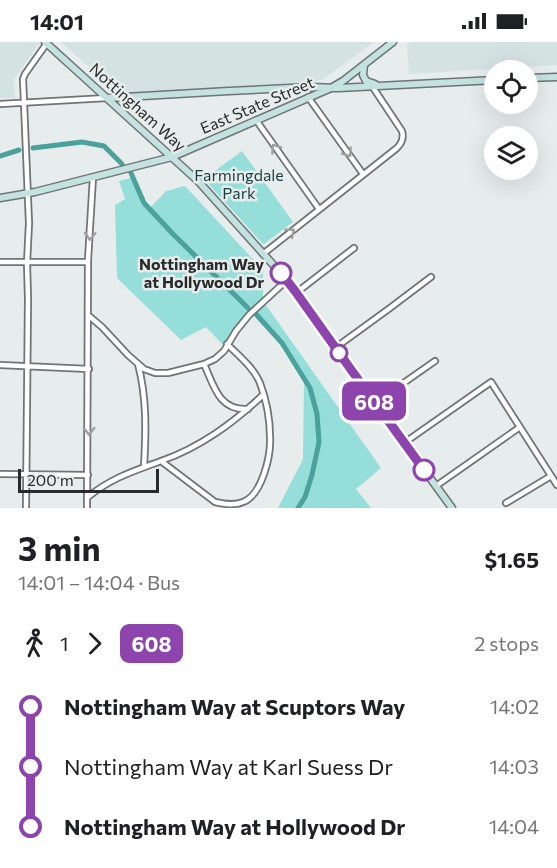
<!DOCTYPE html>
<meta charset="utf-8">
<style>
:root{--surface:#fff;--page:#f2f2f2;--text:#202124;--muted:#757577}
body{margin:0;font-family:Commissioner,sans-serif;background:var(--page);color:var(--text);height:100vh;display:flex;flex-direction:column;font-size:22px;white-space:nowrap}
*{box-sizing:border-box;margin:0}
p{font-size:20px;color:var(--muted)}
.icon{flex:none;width:33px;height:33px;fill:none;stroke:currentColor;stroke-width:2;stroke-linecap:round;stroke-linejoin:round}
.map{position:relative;height:466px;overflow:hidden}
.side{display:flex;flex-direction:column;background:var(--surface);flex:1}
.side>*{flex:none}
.badge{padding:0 12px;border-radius:9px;font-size:21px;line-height:39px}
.tools{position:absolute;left:484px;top:18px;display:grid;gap:12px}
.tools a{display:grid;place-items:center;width:54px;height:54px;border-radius:50%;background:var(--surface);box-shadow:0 6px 24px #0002;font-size:30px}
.scale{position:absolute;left:18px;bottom:15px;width:141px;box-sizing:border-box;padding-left:6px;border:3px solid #292b2b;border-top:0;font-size:16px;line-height:21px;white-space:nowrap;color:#292b2b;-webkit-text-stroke:4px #e7edec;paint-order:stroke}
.map>.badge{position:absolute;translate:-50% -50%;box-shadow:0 0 0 3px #fff}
.legs{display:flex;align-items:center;gap:9px;height:66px;padding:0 18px;font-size:20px}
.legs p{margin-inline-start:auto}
.summary{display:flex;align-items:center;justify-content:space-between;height:102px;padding:0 18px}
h1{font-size:33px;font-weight:700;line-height:45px}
ul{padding:0 18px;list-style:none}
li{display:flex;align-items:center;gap:21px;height:60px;font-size:22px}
li i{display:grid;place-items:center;width:9px;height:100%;margin:0 8px;background:currentColor}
li i::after{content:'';width:15px;height:15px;margin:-8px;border:4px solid;border-radius:50%;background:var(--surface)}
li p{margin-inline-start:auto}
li:first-child i{background:linear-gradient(#0000 50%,currentColor 0)}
li:last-child i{background:linear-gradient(currentColor 50%,#0000 0)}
.status{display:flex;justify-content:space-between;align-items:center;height:42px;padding:0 30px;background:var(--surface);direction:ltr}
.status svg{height:16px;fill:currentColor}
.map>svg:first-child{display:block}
</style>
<div class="status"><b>14:01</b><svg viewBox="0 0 49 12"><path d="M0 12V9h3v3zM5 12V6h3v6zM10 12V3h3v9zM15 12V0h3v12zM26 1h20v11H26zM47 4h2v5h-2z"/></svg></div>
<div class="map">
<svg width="557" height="466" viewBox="0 0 557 466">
<rect width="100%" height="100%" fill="#e7edec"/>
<!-- built -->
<path fill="#d4e2e1" d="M0 0H39L40 1 14 37 15 56H0Z
M61 0H374L325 36 303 45 120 53Z
M412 0H557V23L409 32 407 3Z"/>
<!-- green -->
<path fill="#95ded9" d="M242 109 293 180 264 202H263L204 137Z
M134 135 148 168 166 149 185 144 263 228V259L381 426 356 447 371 466H278L303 417 304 337 280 296 251 270 224 304 206 285 181 298 117 236 115 163 125 157 119 139Z"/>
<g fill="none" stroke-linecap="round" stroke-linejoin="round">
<!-- canal -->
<path stroke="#4ba29d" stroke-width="5" d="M33 106 82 100 104 104 122 122
M0 114 19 108
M131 131 144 161 172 191 248 266
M255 271 282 301 310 346 317 372 319 400 312 433 305 455 298 466"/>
<!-- street casing -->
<g stroke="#6f7474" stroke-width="8">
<path id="street" d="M308 55 363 132
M0 62 107 56
M256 78 319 167
M263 212 397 106C402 101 404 96 402 89L372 44
M0 220H88
M296 251 354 206
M89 274 102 285 128 313 144 327 155 331H168L204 322 215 317 224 309 236 289 249 273 287 238
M335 306 390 266 431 235
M138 322C147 356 146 390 144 425
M204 322C214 344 219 369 248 367
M0 323 89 327
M375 361 435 319
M404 401 491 340 557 443
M161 419C201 405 233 381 263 353
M0 432 88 433
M436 444 520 385
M88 455C111 436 134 429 161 419L215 460C224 462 234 464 243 460 262 453 271 414 270 395 270 378 266 357 260 341 254 326 239 314 227 302
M506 461 551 434
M26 466 28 257 27 221 29 181 23 37 25 32 47 1
M87 466 88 218 93 135"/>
</g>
<!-- secondary casing -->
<g stroke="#6f7474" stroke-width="9">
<path id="secondary" d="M45 0 198 139 277 227 295 250 352 329 452 466
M364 23 363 33 366 39 375 42
M528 36 557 35
M108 56 229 49 310 45 339 46 495 38
M0 156 35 150 172 115 331 46 343 39 393 0"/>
</g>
<!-- street -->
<use href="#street" stroke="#fff" stroke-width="4.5"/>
<!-- secondary -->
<use href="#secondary" stroke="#c3e2e0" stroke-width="6"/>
</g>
<!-- one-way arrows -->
<defs><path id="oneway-chevron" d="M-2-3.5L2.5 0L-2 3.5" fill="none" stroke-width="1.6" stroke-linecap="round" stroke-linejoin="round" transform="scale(1.5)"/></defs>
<g stroke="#9fa0a0">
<use href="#oneway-chevron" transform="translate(275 106) rotate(-125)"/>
<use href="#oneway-chevron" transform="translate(348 111) rotate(55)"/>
<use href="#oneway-chevron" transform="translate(291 190) rotate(-39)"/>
<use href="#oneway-chevron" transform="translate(90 194) rotate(93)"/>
<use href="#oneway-chevron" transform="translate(89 389) rotate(90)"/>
</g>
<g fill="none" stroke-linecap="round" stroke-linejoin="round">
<!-- line-1 casing -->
<g stroke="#fff" stroke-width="14">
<path id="line-1" d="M281 231 295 249 352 329 424 428"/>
</g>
<!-- line-1 -->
<use href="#line-1" stroke="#8e44ad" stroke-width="9"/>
</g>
<!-- markers -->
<g fill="#fff" stroke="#8e44ad" stroke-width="3">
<circle cx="281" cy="231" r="10"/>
<circle cx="339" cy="311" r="8"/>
<circle cx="424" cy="428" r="10"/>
</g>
<g text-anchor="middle" stroke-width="5" stroke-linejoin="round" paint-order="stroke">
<!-- street labels -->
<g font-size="16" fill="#292b2b" stroke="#e7edec">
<text transform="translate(257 63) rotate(-23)" y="6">East State Street</text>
<text transform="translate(138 65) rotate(42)" y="6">Nottingham Way</text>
</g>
<!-- park labels -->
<g font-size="16" fill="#163f3d" stroke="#e7edec">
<text x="239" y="139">Farmingdale<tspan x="239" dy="18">Park</tspan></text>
</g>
<!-- stop labels -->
<g font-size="16" font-weight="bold" fill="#292b2b" stroke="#e7edec" text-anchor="end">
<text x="264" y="228">Nottingham Way<tspan x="264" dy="18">at Hollywood Dr</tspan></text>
</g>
</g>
</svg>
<div class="tools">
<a><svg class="icon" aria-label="locate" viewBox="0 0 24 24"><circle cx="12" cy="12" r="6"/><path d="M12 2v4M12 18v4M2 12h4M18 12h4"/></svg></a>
<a><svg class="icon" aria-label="layers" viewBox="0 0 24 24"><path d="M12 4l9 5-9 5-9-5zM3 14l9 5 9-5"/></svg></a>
</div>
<div class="scale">200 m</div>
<b class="badge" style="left:374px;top:359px;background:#8e44ad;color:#fff">608</b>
</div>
<section class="side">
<div class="summary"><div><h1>3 min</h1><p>14:01 – 14:04 · Bus</p></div><b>$1.65</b></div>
<div class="legs"><svg class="icon" aria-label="walk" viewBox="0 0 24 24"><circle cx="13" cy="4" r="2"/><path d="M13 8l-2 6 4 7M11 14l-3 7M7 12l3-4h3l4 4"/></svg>1<svg class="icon" aria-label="forward" viewBox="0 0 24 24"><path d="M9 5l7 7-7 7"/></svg><b class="badge" style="background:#8e44ad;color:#fff">608</b><p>2 stops</p></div>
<ul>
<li><i style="color:#8e44ad"></i><b>Nottingham Way at Scuptors Way</b><p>14:02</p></li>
<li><i style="color:#8e44ad"></i><span>Nottingham Way at Karl Suess Dr</span><p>14:03</p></li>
<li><i style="color:#8e44ad"></i><b>Nottingham Way at Hollywood Dr</b><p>14:04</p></li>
</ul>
</section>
